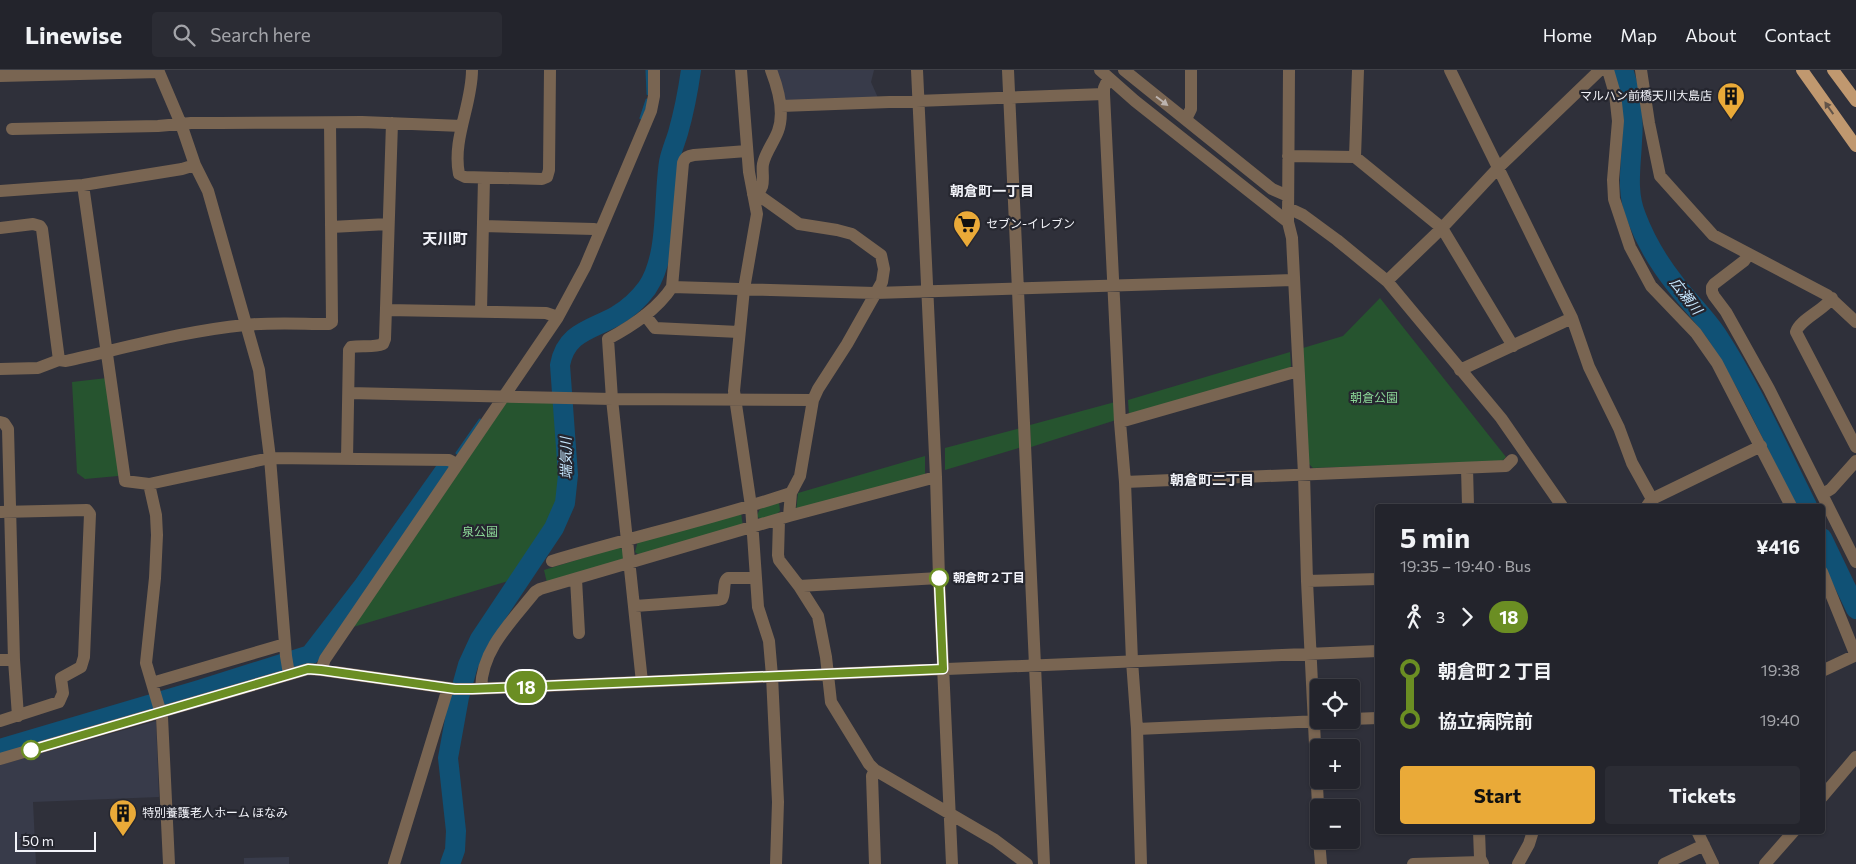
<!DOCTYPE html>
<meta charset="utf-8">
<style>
:root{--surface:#23242c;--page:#2b2c34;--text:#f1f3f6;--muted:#a3a4a9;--line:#404148;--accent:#eaaa38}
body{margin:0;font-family:Commissioner,"Noto Sans JP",sans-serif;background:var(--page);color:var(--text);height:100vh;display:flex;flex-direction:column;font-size:19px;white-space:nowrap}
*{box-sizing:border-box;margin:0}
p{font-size:16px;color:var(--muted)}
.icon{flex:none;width:28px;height:28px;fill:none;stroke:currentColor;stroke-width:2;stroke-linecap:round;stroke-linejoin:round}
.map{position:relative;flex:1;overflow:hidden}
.drawer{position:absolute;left:1375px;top:434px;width:450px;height:330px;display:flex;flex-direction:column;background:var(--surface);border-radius:5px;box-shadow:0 1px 4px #0004,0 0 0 1px var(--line)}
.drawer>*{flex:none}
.badge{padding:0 10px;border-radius:16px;font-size:18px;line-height:32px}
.buttons{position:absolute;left:1310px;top:609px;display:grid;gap:10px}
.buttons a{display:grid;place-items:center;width:50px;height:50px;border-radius:5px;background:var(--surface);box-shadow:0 1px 4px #0004,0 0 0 1px var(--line);font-size:25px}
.scale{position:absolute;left:15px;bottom:12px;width:81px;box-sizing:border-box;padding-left:5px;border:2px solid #f2f3f9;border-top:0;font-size:14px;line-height:18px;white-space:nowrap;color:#f2f3f9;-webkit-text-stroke:4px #25262f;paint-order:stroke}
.map>.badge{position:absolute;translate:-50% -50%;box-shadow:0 0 0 2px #fff}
.legs{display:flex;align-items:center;gap:8px;height:55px;padding:0 25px;font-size:16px}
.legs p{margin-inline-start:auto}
.overview{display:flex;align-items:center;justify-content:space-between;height:85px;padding:0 25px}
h1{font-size:28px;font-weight:700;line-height:38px}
.primary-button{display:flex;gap:10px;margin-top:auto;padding:10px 25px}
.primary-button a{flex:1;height:58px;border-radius:5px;background:var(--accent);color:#111;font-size:20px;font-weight:700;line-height:58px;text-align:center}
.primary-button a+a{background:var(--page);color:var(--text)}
ul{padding:0 25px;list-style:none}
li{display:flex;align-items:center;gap:18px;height:50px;font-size:19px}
li i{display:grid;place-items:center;width:8px;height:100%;margin:0 6px;background:currentColor}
li i::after{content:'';width:12px;height:12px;margin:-6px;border:4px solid;border-radius:50%;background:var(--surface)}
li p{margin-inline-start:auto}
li:first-child i{background:linear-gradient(#0000 50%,currentColor 0)}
li:last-child i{background:linear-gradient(currentColor 50%,#0000 0)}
header{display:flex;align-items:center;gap:30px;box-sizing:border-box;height:70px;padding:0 25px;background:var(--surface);border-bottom:1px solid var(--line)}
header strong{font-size:24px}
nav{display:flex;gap:28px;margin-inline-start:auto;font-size:18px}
.search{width:350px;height:45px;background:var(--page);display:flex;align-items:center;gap:12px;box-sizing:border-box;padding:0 18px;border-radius:5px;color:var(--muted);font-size:19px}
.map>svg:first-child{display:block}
</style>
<header>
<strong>Linewise</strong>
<div class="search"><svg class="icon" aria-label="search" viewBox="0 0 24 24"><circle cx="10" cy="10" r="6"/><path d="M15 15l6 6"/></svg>Search here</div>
<nav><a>Home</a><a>Map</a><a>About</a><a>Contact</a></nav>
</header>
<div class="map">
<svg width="1856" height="794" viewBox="0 0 1856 794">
<rect width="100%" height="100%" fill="#2f303a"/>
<!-- built -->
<path fill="#383b4a" d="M773 0H874L871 12 879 30 782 31Z
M156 651 159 727 33 732 36 794H0V695Z
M289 787V794H244V788Z"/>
<!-- green -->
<path fill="#26542f" d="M1380 228 1506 387 1502 391 1313 398 1308 393 1303 278 1343 266Z
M1290 282 1291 296 1288 300 1129 345 1128 330Z
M107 308 120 400 118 406 85 409 77 403 72 312Z
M504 331 553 332C556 364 566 415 553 444 543 468 526 489 512 510L353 557Z
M1115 332 1116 350 1031 377 1030 355Z
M1021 358 1022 377 945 400V378Z
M925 386V406L796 441 798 423Z
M779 432 780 441C773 448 766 450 756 447L761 437Z
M741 443 743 456 640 486 635 482 638 471Z
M619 477 624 481 625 487 620 491 547 513 544 500Z"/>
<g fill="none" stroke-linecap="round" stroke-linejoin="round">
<!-- stream -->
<path stroke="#105175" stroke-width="3" d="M647 0 648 24
M641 48 647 30
M457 383 480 350"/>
<!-- river -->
<path stroke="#105175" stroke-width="20" d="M1623 0C1631 22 1634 47 1632 71 1631 97 1626 121 1636 146 1645 170 1660 195 1676 215 1689 232 1705 247 1717 265 1751 317 1779 380 1807 436
M1822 468 1856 539
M0 679 199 620 310 585 364 515 444 402
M450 794 455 780 456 761 448 688 459 627 468 595 480 569 554 458 565 433 568 405 560 295C566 262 591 260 616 246 628 239 639 229 647 218 669 186 663 130 669 92 671 82 675 73 678 63 684 42 688 21 691 0"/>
<!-- minor -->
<path stroke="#796552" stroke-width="12" d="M158 0 181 54 195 95 208 121 259 300 270 388 286 586 289 604
M472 0C472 35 452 69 459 104L465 107 542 109 547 107 549 100 550 0
M741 0 749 102 757 144 744 219 734 321 751 436 758 537 769 571 772 606 778 732 776 794
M917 0 936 407 939 508 952 794
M1008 0 1044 794
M1100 0 1135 31 1288 152
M1124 0 1272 119 1288 126
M1289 0 1288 152 1292 168 1304 404 1307 511 1319 756
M1450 0 1572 248 1589 297 1619 358 1632 393 1652 429
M1608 0 1615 24 1618 51 1613 110 1614 129 1630 177 1651 216 1696 263 1717 293 1791 436
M1641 0 1649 53 1660 106 1713 165 1827 225 1856 252
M0 6 159 2
M1108 9 1104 18V24L1120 352 1125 412 1132 591 1137 659 1141 794
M781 36 1104 24
M1186 49 1191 39V0
M12 59 158 56 191 53H220L362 52 462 56
M1288 86 1355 87 1442 158 1513 276
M1355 87 1358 0
M83 115 125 411 149 414 270 388 449 390 456 394
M0 121 83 115 182 99 195 95
M753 124 761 127 799 154 837 160 852 164 881 185 884 199 882 212 847 274 818 319 813 330 800 406 791 423 789 446
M753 124C768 121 761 104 763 94 765 83 774 72 778 61 785 42 778 18 771 0
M1288 138 1303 145 1337 170 1387 211 1501 348 1562 436
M483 156 594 159 600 161
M331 157 388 154
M0 158 33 154 40 156 42 159 59 290
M1749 184 1744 191 1714 214 1712 217V222L1714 226 1726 242 1769 319 1856 492
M1387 211 1442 158 1499 97 1600 0
M672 217 875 223 1293 210
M1832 228C1824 240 1799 250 1796 262L1856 377
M387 240 546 243 558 247
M481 241 484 108
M645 245 655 258 739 262
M0 299 38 298 59 290 66 291C125 278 184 261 245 255 273 252 301 254 329 254L332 252 330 53
M1460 300 1572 248
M349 323 612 329 813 330
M0 352 4 353 8 359 14 590 18 646
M1120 352 1298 301
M347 389 349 280 351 277C362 275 373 278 383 274L385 269 392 53
M1467 398 1468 436
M1125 412 1506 396 1512 390
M149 414 156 445 157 465 155 508 146 593 162 647 169 794
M1823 424 1831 419 1856 391
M1647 436 1652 429 1761 376
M0 442 87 440 90 444 84 587 81 597 61 608 63 623 59 632 0 651
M779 450 778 485 779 490 799 516 818 546 826 587 831 632 869 694 875 700 995 770 1027 794
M552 491C632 467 713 449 791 423
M1822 502 1856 586
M576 509 579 563
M1307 511 1378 509
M799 516 939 508
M635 536 718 530 722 529C726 522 722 512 728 508H755
M0 590H14
M321 600 325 589 558 247 585 197 651 41 654 26V0
M1822 601 1856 585
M642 612 612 329 608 269C632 256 657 240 672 217L683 93C685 87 688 86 694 85L747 81
M152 613 285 574
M481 618C482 579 512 551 535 522L540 519 789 446 936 407
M1351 649 1378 648
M1137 659 1341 650
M0 689 308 599 321 600 455 619H472L1378 581
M875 700 872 706 875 794
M1822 727 1856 687
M1479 761 1480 788 1483 794
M1697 761 1713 794
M1319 770 1321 794
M394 794 448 618
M1413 794 1481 792
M1518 794 1529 774 1533 761
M1664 794 1704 775
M1765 794 1794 761"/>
<!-- major -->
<path stroke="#c0986f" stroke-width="12" d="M1802 0 1856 76
M1833 0 1856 31"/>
</g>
<!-- one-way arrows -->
<defs><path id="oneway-solid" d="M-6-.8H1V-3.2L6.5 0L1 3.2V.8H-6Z" transform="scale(1.25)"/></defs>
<use fill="#bcb3ae" href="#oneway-solid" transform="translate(1162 31) rotate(37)"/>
<use fill="#635449" href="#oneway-solid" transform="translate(1829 38) rotate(-125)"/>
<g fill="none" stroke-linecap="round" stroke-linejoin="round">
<!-- line-1 casing -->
<g stroke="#fff" stroke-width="11">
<path id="line-1" d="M31 680 308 599 321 600 455 619H472L943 599 939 508"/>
</g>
<!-- line-1 -->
<use href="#line-1" stroke="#6b8e23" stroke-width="8"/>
</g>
<!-- icons -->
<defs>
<g id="building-pin" transform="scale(1.4375)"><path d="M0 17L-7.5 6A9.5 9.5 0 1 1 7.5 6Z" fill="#eaaa38" stroke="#25262f"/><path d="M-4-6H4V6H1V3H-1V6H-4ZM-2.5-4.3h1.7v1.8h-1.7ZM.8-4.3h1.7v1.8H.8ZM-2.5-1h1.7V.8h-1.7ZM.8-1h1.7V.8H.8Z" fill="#111"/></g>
<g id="supermarket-pin" transform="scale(1.4375)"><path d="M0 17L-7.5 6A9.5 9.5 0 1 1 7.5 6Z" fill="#eaaa38" stroke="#25262f"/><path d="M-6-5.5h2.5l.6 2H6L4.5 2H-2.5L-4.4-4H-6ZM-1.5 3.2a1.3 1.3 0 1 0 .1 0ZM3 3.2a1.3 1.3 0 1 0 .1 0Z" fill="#111"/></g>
</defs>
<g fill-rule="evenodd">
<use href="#building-pin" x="1731" y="26"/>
<use href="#supermarket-pin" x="967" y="154"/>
<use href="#building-pin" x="123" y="743"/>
</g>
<!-- markers -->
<g fill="#fff" stroke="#6b8e23" stroke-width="2.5">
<circle cx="939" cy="508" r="9"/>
<circle cx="31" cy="680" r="9"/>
</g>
<g text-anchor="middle" stroke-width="4.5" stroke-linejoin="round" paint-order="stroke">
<!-- poi labels -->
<g font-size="12" fill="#f2f3f9" stroke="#25262f" text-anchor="start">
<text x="1712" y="30" text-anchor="end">マルハン前橋天川大島店</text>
<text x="986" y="158">セブン-イレブン</text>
<text x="142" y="747">特別養護老人ホーム ほなみ</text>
</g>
<!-- park labels -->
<g font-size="12" fill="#8bd697" stroke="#25262f">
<text x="1374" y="332">朝倉公園</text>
<text x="480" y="466">泉公園</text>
</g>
<!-- stop labels -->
<g font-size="12" font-weight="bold" fill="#f2f3f9" stroke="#25262f" text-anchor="start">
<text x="953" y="512">朝倉町２丁目</text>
</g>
<!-- neighbourhood labels -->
<g font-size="14" font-weight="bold" fill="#f2f3f9" stroke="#25262f">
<text x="992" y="126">朝倉町一丁目</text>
<text x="1212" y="415">朝倉町二丁目</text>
</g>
<!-- water labels -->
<g font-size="14" font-style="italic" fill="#c7e8ff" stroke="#25262f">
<text transform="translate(1686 226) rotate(52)" y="5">広瀬川</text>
<text transform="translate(566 388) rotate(-91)" y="5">端気川</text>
</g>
<!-- quarter labels -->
<g font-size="15" font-weight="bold" fill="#f2f3f9" stroke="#25262f">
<text x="445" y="174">天川町</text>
</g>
</g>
</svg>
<div class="buttons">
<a><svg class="icon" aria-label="locate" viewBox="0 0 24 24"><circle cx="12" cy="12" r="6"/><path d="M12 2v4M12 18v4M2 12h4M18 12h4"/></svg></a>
<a>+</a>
<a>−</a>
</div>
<div class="scale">50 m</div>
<b class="badge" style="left:526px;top:617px;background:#6b8e23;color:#fff">18</b>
<section class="drawer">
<div class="overview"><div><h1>5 min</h1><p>19:35 – 19:40 · Bus</p></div><b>¥416</b></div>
<div class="legs"><svg class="icon" aria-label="walk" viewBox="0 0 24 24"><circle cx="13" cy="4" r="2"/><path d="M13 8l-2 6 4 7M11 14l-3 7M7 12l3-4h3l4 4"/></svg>3<svg class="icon" aria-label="forward" viewBox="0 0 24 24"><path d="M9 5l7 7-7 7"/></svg><b class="badge" style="background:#6b8e23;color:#fff">18</b></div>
<ul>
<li><i style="color:#6b8e23"></i><b>朝倉町２丁目</b><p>19:38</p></li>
<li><i style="color:#6b8e23"></i><b>協立病院前</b><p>19:40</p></li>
</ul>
<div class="primary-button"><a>Start</a><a>Tickets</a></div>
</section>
</div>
